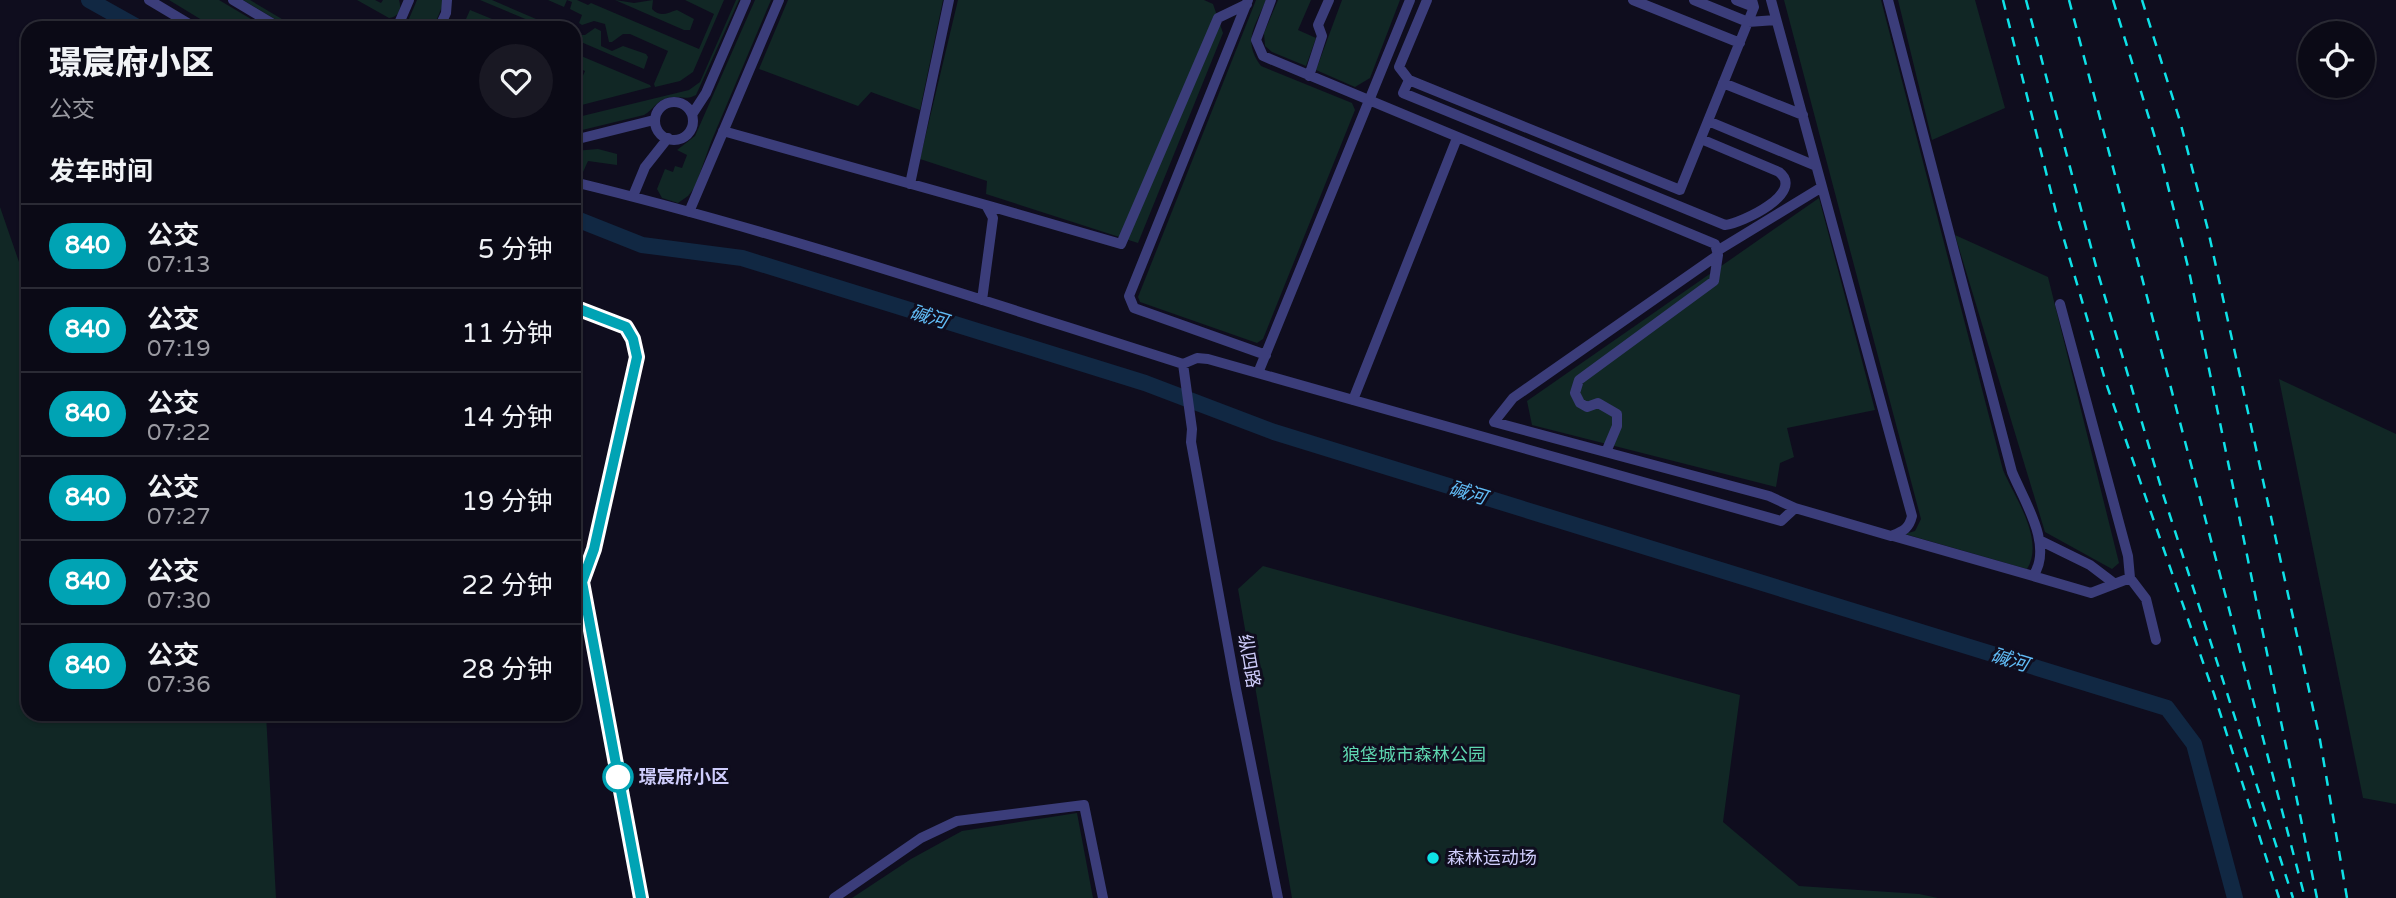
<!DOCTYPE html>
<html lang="zh">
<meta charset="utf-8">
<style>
:root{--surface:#0b0a16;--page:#191823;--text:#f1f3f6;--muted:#9a9aa1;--line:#2b2b35}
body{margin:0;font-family:"Varela Round","Noto Sans SC",sans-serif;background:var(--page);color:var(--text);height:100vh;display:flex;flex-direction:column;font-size:26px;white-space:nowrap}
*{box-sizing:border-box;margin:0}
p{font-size:23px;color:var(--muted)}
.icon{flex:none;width:38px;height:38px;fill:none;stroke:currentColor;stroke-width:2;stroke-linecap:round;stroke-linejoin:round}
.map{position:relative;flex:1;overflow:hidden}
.details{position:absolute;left:21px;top:21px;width:560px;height:700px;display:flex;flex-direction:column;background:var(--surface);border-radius:21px;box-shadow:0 2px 5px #0004,0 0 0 2px var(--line)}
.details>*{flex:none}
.badge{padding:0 14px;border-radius:23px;font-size:24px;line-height:46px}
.controls{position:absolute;left:2298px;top:21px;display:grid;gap:14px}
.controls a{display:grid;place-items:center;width:77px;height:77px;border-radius:50%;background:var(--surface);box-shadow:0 2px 5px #0004,0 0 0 2px var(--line);font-size:35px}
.map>.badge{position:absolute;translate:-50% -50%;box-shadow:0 0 0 4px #fff}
h2{padding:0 28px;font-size:26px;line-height:63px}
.round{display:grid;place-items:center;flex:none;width:74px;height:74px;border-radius:37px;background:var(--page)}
.headline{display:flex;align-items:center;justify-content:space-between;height:119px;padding:0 28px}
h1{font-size:33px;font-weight:800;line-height:52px}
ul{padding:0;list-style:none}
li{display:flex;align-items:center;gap:21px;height:84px;padding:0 28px;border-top:2px solid var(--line)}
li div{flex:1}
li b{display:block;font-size:26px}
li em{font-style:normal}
li .badge{min-width:77px;font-weight:700;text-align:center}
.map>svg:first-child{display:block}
</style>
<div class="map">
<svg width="2396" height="898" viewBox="0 0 2396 898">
<rect width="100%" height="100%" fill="#0f0d1e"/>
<!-- green -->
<path fill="#112725" d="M169 0H219L266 28H215Z
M243 0H250L297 28H290Z
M357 0H375L381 3 383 0H399C402 9 399 17 389 18Z
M417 0H442V7L433 28H405Z
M480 0H492L557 28H547Z
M548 0H577L588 5 591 3 699 49 714 14 685 0H724L693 72 680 81 655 87 654 84 668 51 630 34H623L612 42H609L605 24 594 21 582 25 579 23 582 15 570 9 572 2 567 0 564 7Z
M615 0 634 3 653 0 652 9C661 18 667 13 677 10L694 19 690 30H684Z
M736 0H739L696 95C686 101 677 95 667 98 656 101 653 110 644 115L574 132V118L689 90 700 82Z
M755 0H771L711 142 695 187 688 196 678 203 662 198 657 189 665 169 673 172 675 166 682 168 687 155 677 150 695 136Z
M788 0H943L920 110 871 92 858 106 759 69Z
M958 0H1204L1213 4 1223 33 1138 243 986 194 987 181 920 159Z
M1256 0H1266C1255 27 1242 40 1261 66L1352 103 1355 110 1263 339 1257 343 1140 302 1138 297Z
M1278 0H1311L1298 30 1316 38 1306 66 1272 52 1265 46 1264 33Z
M1342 0H1400L1370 78 1355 87 1316 70Z
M1784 0H1881L2003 470C2015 498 2045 540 2027 569L1905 534 1915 531 1921 519Z
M1898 0H1975L2005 108 1932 140Z
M470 10 492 19 491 22 503 27 504 24 515 28H494L490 25 488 28H462Z
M595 28 601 31V46L612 51 623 46 646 54 648 57 644 69 574 39V35H585Z
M574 53 650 85 651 87 574 107V96L585 71 574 66Z
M598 149 617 154V165L588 161 583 172H574V151Z
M1819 198 1875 410 1787 428 1794 457 1780 463 1776 487 1532 425 1527 401Z
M0 207 28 288V714H266L276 898H0Z
M1955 235 2048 277 2119 563 2112 569 2045 532Z
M2279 379 2396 434V804L2363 798Z
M1263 566 1740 695 1723 822 1799 886 1919 894 1938 898H1292L1238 589Z
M1077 813 1093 898H852L911 859 962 831Z"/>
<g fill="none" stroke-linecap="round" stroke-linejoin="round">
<!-- river -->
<path stroke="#112843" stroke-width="16" d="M89 0 139 28
M574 218 642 245 742 258 1145 383 1274 432 2167 708 2194 744 2235 898"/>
<!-- minor -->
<path stroke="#3b3d7a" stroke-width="10" d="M149 0 196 28
M233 0 280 28
M1248 0 1129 296 1134 308 1266 355
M1271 0 1256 40 1263 56 1715 244 1718 255 1513 398 1494 422 1769 496 1795 508
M1427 0 1399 67 1409 80 1680 190 1754 7 1752 0
M1633 0 1740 43
M1694 0 1748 22 1776 20
M1736 0 1754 7
M1888 0 2012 472C2024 501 2054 546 2033 576L1893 536
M397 28 409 0
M439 28 446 13 447 0
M1309 76 1322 36 1318 25 1329 0
M1409 80 1403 93 1725 225C1742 223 1806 193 1779 172L1701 139
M1723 83 1803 115
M655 121a19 19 0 1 1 38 0a19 19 0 1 1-38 0Z
M693 113 706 93 746 0
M1708 121 1816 166
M723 131 986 205 993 218 982 300
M574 140 654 120
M574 182C780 232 981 300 1183 364L1197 358 1208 359 1781 521 1795 508 1891 536C1903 531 1909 529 1912 516L1771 0
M910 184 949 0
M633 196 645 167 668 138
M986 205 1121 244 1218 18 1247 4
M689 212 779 0
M1717 251 1822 187
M574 307 626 327 633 339 637 357 594 549 582 582 641 898
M1183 364 1192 429 1191 442 1236 689 1278 898
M1258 373 1410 0
M1353 400 1457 138
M1606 452 1617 426V414L1598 403 1587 407 1580 403 1575 393 1579 380 1714 281 1718 255
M2039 540 2090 565 2115 584
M2033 576 2091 593 2130 578 2128 556 2060 304
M2130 578 2146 599 2156 640
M834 898 921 838 957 821 1084 805 1103 898"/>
<!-- rail -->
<path stroke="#0ee1e7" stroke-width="2.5" stroke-dasharray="10 9" stroke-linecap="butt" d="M2003 0 2056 212 2106 383 2214 694 2279 898
M2026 0 2097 270 2163 494 2293 898
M2069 0 2305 898
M2113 0 2160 154 2189 271 2317 898
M2142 0 2180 121 2208 230 2320 740 2347 898"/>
</g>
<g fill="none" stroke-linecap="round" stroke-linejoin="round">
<!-- line casing -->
<g stroke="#fff" stroke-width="16">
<path id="line" d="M574 307 626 327 633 339 637 357 594 549 582 582 641 898"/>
</g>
<!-- line -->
<use href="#line" stroke="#00a3b4" stroke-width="10"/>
</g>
<!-- markers -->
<circle fill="#fff" stroke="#00a3b4" stroke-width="3.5" cx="618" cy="777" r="14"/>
<circle fill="#0ee1e7" stroke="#0f0d1e" stroke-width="2.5" cx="1433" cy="858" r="7"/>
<g text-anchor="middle" stroke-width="6" stroke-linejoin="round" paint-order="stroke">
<!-- street labels -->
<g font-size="18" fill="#cfcdfc" stroke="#0f0d1e">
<text transform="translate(1249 661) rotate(80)" y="6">纵四路</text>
</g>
<!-- park labels -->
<g font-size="18" fill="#5ed7b0" stroke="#0f0d1e">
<text x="1414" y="761">狼垡城市森林公园</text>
</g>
<!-- stop labels -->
<g font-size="18" font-weight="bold" fill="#cfcdfc" stroke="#0f0d1e" text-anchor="start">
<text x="639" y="783">璟宸府小区</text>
</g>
<!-- poi labels -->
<g font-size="18" fill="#cfcdfc" stroke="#0f0d1e" text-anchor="start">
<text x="1447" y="864">森林运动场</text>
</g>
<!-- water labels -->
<g font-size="19" font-style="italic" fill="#61bcf6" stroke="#0f0d1e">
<text transform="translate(929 316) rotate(17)" y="7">碱河</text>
<text transform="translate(1468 492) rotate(17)" y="7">碱河</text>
<text transform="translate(2010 659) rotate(17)" y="7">碱河</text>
</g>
</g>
</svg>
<div class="controls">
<a><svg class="icon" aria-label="locate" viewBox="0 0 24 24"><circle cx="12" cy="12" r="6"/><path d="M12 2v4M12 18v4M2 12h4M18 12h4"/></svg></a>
</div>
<section class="details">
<div class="headline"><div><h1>璟宸府小区</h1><p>公交</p></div><a class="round"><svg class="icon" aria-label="heart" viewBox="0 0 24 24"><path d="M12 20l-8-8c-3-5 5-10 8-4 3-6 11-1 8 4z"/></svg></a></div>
<h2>发车时间</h2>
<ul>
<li><span class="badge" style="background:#00a3b4;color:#fff">840</span><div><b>公交</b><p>07:13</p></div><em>5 分钟</em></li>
<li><span class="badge" style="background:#00a3b4;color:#fff">840</span><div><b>公交</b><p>07:19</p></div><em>11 分钟</em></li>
<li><span class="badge" style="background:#00a3b4;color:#fff">840</span><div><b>公交</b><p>07:22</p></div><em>14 分钟</em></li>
<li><span class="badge" style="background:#00a3b4;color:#fff">840</span><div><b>公交</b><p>07:27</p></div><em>19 分钟</em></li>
<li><span class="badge" style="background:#00a3b4;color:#fff">840</span><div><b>公交</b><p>07:30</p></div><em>22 分钟</em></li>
<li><span class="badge" style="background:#00a3b4;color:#fff">840</span><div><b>公交</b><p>07:36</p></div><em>28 分钟</em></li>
</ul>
</section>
</div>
